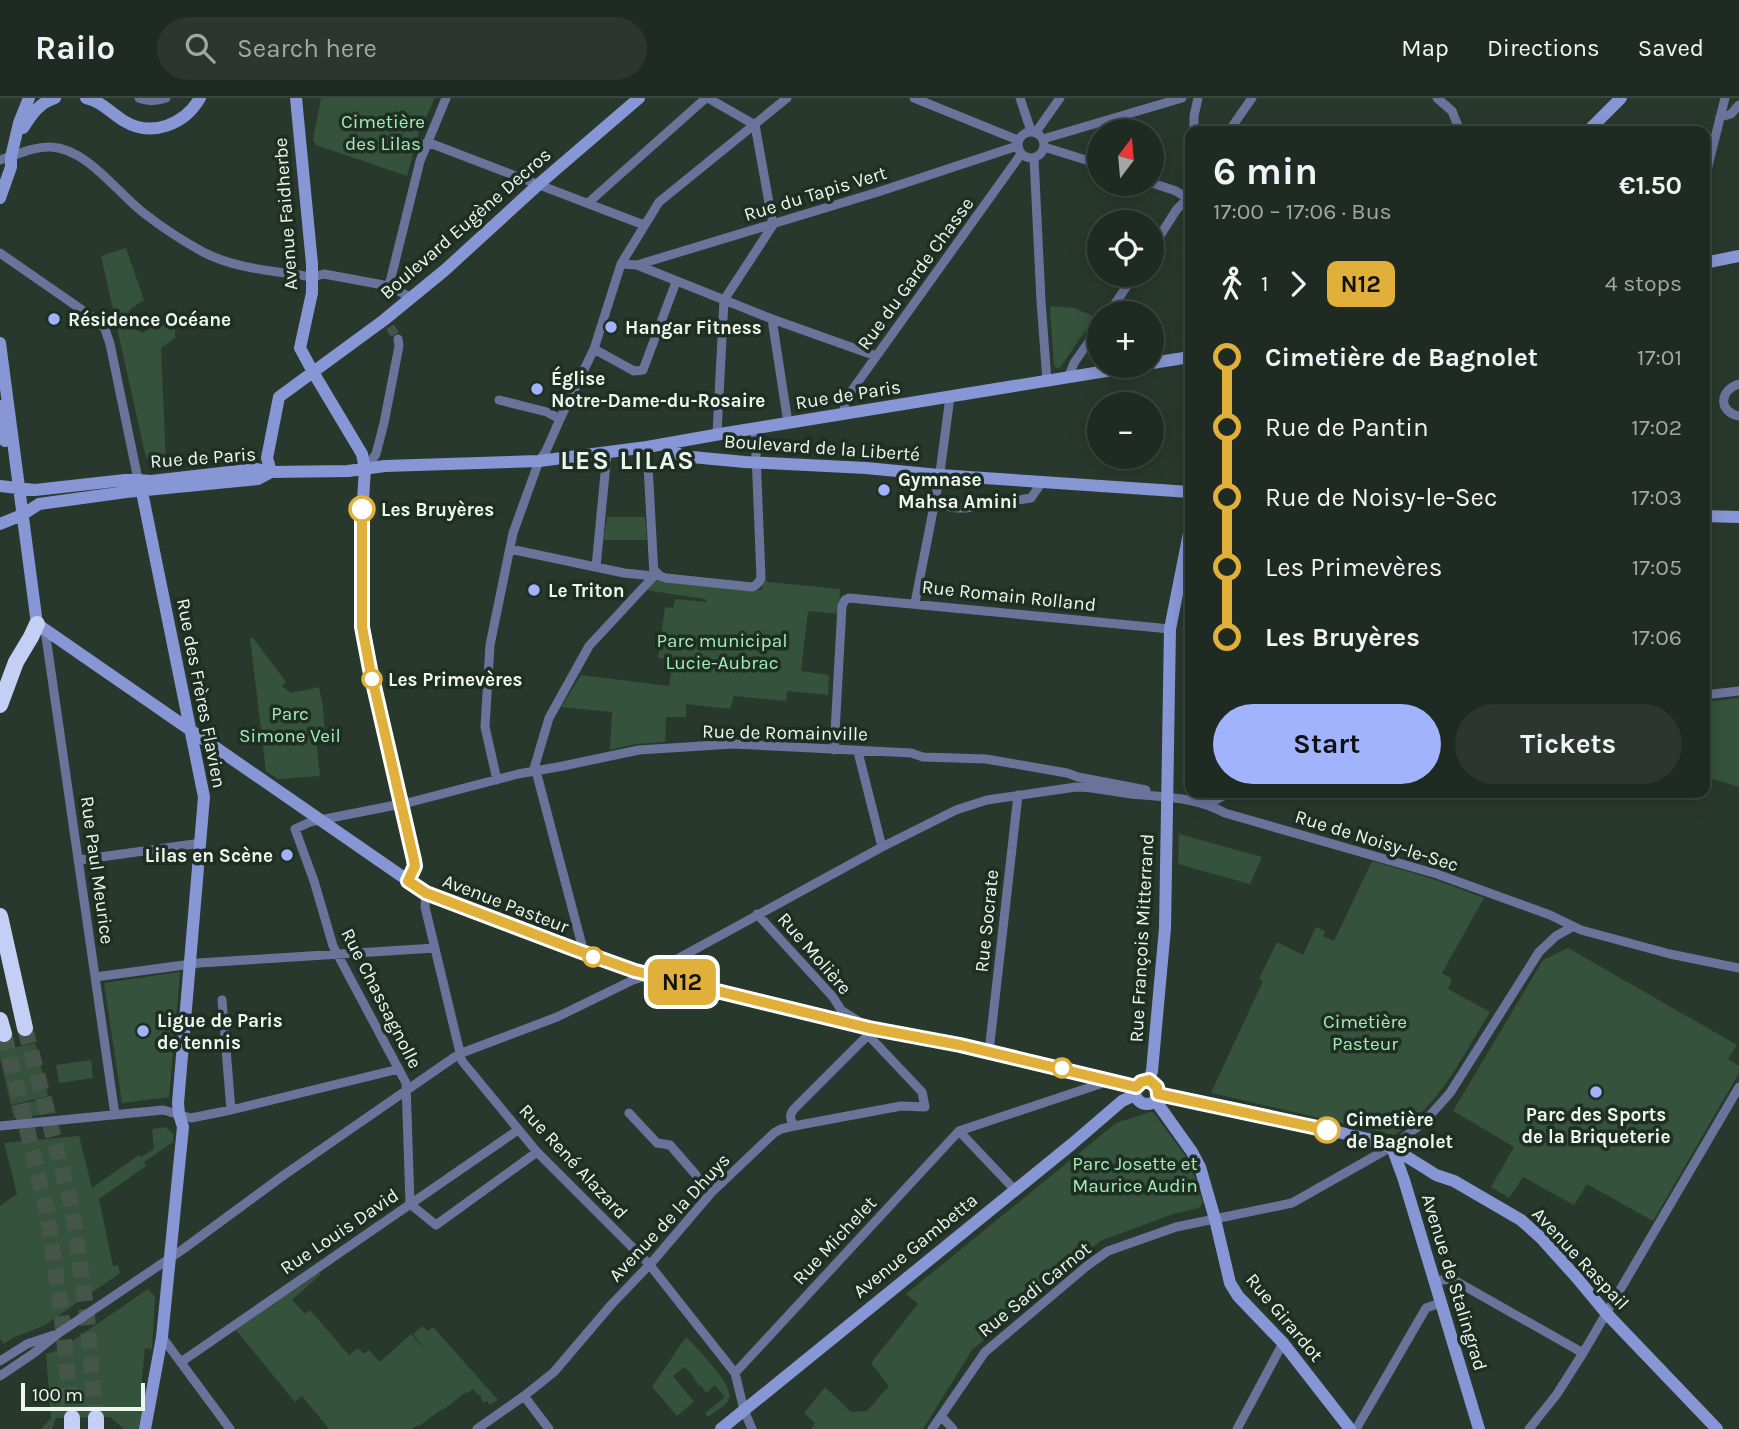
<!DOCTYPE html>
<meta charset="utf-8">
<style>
:root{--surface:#1f2a22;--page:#2c362f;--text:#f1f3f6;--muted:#a1a7a5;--line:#3c4640;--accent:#a1b3fd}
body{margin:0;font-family:Karla,sans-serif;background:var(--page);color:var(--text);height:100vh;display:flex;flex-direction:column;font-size:26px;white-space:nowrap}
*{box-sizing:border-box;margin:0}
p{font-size:23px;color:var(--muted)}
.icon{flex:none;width:38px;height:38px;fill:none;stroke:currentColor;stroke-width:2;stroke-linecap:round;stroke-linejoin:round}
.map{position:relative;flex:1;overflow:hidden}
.drawer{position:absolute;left:1185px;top:28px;width:525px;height:672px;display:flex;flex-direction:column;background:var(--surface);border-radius:14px;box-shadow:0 4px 18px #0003,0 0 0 2px var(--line)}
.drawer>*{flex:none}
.badge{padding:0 14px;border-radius:10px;font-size:24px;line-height:46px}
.needle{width:46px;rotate:16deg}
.tools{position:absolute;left:1087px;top:21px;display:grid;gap:14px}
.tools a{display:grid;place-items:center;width:77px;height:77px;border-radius:50%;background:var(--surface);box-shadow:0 4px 18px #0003,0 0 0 2px var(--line);font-size:35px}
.scale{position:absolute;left:21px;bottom:18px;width:124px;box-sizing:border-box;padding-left:7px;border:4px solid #edf7ef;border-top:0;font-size:19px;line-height:24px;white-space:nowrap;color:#edf7ef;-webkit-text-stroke:5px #1f2e23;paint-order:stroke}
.map>.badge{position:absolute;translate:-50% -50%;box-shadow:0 0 0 4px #fff}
.legs{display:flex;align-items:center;gap:10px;height:77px;padding:0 28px;font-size:23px}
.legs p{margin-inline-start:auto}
.headline{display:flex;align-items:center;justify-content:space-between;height:119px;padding:0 28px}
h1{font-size:38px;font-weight:700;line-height:52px}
.cta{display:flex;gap:14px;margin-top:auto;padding:14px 28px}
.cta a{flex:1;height:80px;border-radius:42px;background:var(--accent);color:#111;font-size:28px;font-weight:700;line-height:80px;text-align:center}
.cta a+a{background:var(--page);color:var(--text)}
ul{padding:0 28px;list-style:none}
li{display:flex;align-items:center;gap:24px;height:70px;font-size:26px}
li i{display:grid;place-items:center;width:10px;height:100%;margin:0 9px;background:currentColor}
li i::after{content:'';width:18px;height:18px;margin:-9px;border:5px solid;border-radius:50%;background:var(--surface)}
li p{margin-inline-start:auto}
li:first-child i{background:linear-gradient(#0000 50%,currentColor 0)}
li:last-child i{background:linear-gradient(currentColor 50%,#0000 0)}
header{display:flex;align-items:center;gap:42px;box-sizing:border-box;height:98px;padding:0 35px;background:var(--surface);border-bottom:2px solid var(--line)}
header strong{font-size:33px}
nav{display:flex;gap:38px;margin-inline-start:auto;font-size:24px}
.search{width:490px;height:63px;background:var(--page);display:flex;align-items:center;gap:18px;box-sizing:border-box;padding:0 24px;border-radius:38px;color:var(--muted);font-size:26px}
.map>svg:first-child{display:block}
</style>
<header>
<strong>Railo</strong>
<div class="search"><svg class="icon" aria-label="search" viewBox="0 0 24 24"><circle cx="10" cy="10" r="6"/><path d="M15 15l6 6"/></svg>Search here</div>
<nav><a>Map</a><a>Directions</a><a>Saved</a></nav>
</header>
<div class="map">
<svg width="1739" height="1331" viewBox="0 0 1739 1331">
<rect width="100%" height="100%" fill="#29382d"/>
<!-- green -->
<path fill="#34523c" d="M321 0H435L419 34 407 78 316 47 313 42Z
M126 150 144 202 129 212 130 228 143 235 162 221 175 227V240L161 250 166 366 156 359 146 360 101 158Z
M1050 208 1074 210 1095 219 1059 271 1054 268Z
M607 419H645L647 442H603Z
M655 481 761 492 765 481 768 484 840 491 839 516 808 513 801 573 829 577 828 597 787 593 786 603 734 598 730 611 686 606V619H666L665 644 635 646 610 652 612 614 561 609 581 577 669 588 671 572H674L675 563 658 560 665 509 673 510 675 501 706 504 707 503 705 501 645 492Z
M250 540H253L286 584 282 588 291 595 319 589 323 610 325 638 316 639 320 678 278 681 266 673Z
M1739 600V689L1705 679 1704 604Z
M1179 736 1262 759 1250 786 1178 766Z
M1372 763 1433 781 1484 800 1442 875 1452 881 1448 891 1490 914C1461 960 1441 1006 1394 1037L1211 995 1263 883 1259 881 1277 844 1303 857 1316 829 1325 833 1323 838 1334 843Z
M1568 850 1737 947 1728 961 1739 968V975L1653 1123 1587 1086 1574 1107 1523 1079 1509 1100 1491 1089 1514 1049 1453 1013 1543 862Z
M180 874 169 999 122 1005 104 885Z
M35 945 48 998 11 1007 0 960V953Z
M91 962 93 980 59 985 56 967Z
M52 999 56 1015 14 1020 11 1008Z
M1150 1014H1153L1190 1064 1203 1105 1199 1110 1173 1116 1100 1143 972 1252 923 1331H811L815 1325 804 1315 825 1289 851 1314 867 1313 889 1288 871 1265 918 1206 906 1196 1116 1025Z
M166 1029 173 1036V1044L144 1064 146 1068 99 1101 113 1168 118 1167 120 1175 45 1227 12 1240 4 1246 0 1241V1108L17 1096 4 1045 79 1038 92 1090 139 1057 141 1059 154 1051 152 1031Z
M319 1174 321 1176 292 1202 305 1216 310 1212 349 1257 358 1250 364 1256 369 1252 380 1264 411 1236 427 1254 413 1236 423 1228 428 1233 433 1229 498 1302 490 1307 487 1303 483 1305 480 1297H478L473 1291 467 1295 466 1294 443 1312 442 1311 419 1328 418 1327 412 1331H329L302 1298 295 1304 235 1231Z
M148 1191 155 1199 152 1251 145 1250 141 1290 148 1292 139 1331H124L110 1319 56 1320 52 1331H41L51 1320 46 1256 59 1252Z
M686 1239C696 1249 734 1287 729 1301 726 1308 714 1314 708 1319L705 1315 725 1299 715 1287 706 1295 701 1287 699 1288 690 1274H689L685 1269 673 1278 694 1304 677 1318 652 1289Z"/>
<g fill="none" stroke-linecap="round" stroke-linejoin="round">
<!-- street-tunnel -->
<path stroke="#46554a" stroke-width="9" stroke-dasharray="9 4.5" stroke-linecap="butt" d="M390 229 398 241"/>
<!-- highway-tunnel -->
<path stroke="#46554a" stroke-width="16" stroke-dasharray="16 8" stroke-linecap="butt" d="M25 930 72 1110 86 1209 96 1320
M4 936 47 1114 61 1211 72 1320"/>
<!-- street -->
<path stroke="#6a749b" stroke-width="9" d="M139 0C149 4 156 3 166 0
M708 0 755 27
M914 0 1018 42
M1020 0 1031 33
M1437 0 1452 13 1460 33
M1720 19 1731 16 1739 7
M1194 33V18L1198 0
M1229 33 1252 0
M1018 47a13 13 0 1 1 26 0a13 13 0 1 1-26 0Z
M1036 34 1060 0
M1043 41 1182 0
M427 44 644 127
M1044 49 1099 66
M1034 60 1041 203 1047 283
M0 62C16 57 35 48 51 49 88 51 117 95 145 116 163 130 183 143 203 154 235 171 276 173 312 179L324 176 389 188 412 200
M1704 75 1708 68 1725 0
M1152 85 1176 93 1190 102
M588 105 706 0
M1152 150 1177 111 1182 106 1190 105
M0 155 98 223 105 231 110 246 139 386
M621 166 637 167 878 94 1017 48
M637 167 772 221 876 258
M389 188 420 63 446 0
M1109 215 1134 177
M772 221 788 325
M594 251 634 273 643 272 676 184
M1068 280 1074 265 1099 229
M1739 286C1719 292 1718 314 1739 318
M499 302 547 314 560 321
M844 316 845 302 1021 56
M717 336 724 202 773 127 755 27
M647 349 654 477
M365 371 376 356 384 325 399 248 398 241
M934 406 957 410H965L1031 400 1042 384
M510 451 624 475 654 478
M596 469 607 355
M655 473 660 478 666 480 752 489C757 487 759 485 761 480L755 330
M915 505 939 382 950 299
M45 532 115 1017
M1704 597 1739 593
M834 652 842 508 845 502 849 500 1170 531
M858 654 882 749
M536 673 584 855
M533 674 549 620 589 548 654 478
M497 682 485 629 490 547 513 435 539 363 546 353 560 321 594 251 621 166 659 104 787 0
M1209 706 1228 695
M79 762 201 745
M426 795 425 809 462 963 537 1054 649 1166 735 1275 744 1312 752 1331
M95 879 199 865 435 850
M222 902 231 1012
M989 954 1018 697
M629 1015 657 1045 670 1047 696 1077
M0 1028 163 1012 191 1020 231 1012 399 971
M794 1028C790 1021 789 1017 794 1011L864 941 869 938
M959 1033 1014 1091
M537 1054 436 1127 410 1106 406 985 333 848 314 783 295 731 310 724 411 704 518 676 563 668 639 652 733 646 892 654 911 655 923 659 986 661 1067 675 1078 679 1146 692
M701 1082 711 1095
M1434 1183 1452 1181 1583 1255
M162 1239 230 1331
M0 1263 27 1246 54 1237
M181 1264 518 1032
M735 1275 959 1033 1109 983
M0 1278 34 1255 59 1235 182 1152 284 1077 459 956 557 919 633 882 650 877 662 871 668 866 882 749 956 712 987 702 1076 689C1093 689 1108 693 1124 695 1160 700 1192 697 1225 715L1437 776 1550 817 1581 832 1670 856 1739 870
M524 1298 549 1331
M941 1318 953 1331
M477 1331 524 1298 554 1274 611 1207 653 1163 711 1095 774 1035 781 1031 794 1028 901 1008 925 1009 922 994 869 938V930L841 912 833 899 757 816
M932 1331 985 1254 1088 1167 1108 1153 1176 1129 1292 1105 1391 1049 1423 1025 1450 995 1539 854 1556 838 1572 829
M1237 1331 1283 1245
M1356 1331 1426 1210 1440 1205
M1529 1331 1557 1296 1583 1255 1739 989"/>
<!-- secondary -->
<path stroke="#8797d5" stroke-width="12" d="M86 0C101 3 111 15 124 23 152 40 185 26 200 0
M296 0 312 166V195L300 250 313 274 362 356 365 371 361 433 362 529 370 571 414 762 415 768 408 783
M23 30C32 16 39 5 55 0
M1588 33 1621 0
M0 100 11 69V59L19 25 29 0
M1704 165 1739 158
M0 245 37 526 426 795 579 854 635 873 869 930 960 947 1079 974 1136 989
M1152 265 1190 259
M0 308 5 343
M666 346 681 358 745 364 866 370 939 377 1190 394
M271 374 267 360 279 299 384 222 445 172 539 86 639 0
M0 388 35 392 125 382H138L151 383 257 371 271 374 348 373 385 368 539 363 647 349 726 335 1137 268
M142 394 204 699 178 1005 179 1016 183 1029 162 1239 145 1331
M1704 418 1739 419
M0 426 22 417 39 406 126 394 258 381 271 374
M1149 982 1152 973 1165 830 1170 531 1190 430
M1135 994a12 12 0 1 1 24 0a12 12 0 1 1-24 0Z
M1158 996 1237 1011 1368 1041 1391 1049 1425 1070 1436 1077 1454 1083 1521 1122 1541 1140 1577 1180 1606 1215 1717 1331
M1155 1002 1192 1054 1200 1069 1215 1121 1230 1185 1238 1198 1283 1245 1350 1331
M1392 1049 1404 1082 1479 1331
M721 1331 1072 1046 1122 1003 1135 997"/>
<!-- highway -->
<path stroke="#c4cff6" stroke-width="16" d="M0 607 16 564 31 539 37 526
M0 818 25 930
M0 922 4 936
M72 1320V1331
M96 1320V1331"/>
</g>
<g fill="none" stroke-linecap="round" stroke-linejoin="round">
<!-- line-1 casing -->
<g stroke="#fff" stroke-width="16">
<path id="line-1" d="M362 411V529L370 571 414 762 415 768 408 783 426 795 579 853 635 873 869 930 960 947 1136 989 1141 984 1149 982 1157 989 1158 996 1327 1032"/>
</g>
<!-- line-1 -->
<use href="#line-1" stroke="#e0b03a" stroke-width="10"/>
</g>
<!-- markers -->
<g fill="#a1b3fd" stroke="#1f2e23" stroke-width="2.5">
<circle cx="54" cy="221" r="7"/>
<circle cx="611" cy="229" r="7"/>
<circle cx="537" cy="291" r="7"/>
<circle cx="884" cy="392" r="7"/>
<circle cx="534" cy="492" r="7"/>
<circle cx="287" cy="757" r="7"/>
<circle cx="143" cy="933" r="7"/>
<circle cx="1596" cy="994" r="7"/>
</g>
<g fill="#fff" stroke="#e0b03a" stroke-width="3.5">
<circle cx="362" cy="411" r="12"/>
<circle cx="372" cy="581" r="9"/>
<circle cx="593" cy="859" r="9"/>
<circle cx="1062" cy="970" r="9"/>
<circle cx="1327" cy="1032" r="12"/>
</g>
<g text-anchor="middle" stroke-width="7" stroke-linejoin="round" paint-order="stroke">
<!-- park labels -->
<g font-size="19" fill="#a1eeb5" stroke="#1f2e23">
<text x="383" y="30">Cimetière<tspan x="383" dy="22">des Lilas</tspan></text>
<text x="722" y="549">Parc municipal<tspan x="722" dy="22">Lucie-Aubrac</tspan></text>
<text x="290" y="622">Parc<tspan x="290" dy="22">Simone Veil</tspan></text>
<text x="1365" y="930">Cimetière<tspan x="1365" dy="22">Pasteur</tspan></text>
<text x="1135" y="1072">Parc Josette et<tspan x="1135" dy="22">Maurice Audin</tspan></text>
</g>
<!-- street labels -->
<g font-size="19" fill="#edf7ef" stroke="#1f2e23">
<text transform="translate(815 95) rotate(-17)" y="7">Rue du Tapis Vert</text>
<text transform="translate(285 116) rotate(-94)" y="7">Avenue Faidherbe</text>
<text transform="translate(465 125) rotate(-41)" y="7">Boulevard Eugène Decros</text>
<text transform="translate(915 175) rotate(-54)" y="7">Rue du Garde Chasse</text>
<text transform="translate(848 296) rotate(-9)" y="7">Rue de Paris</text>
<text transform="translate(822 349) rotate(4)" y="7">Boulevard de la Liberté</text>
<text transform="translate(203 359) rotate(-4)" y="7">Rue de Paris</text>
<text transform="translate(1009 497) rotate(6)" y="7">Rue Romain Rolland</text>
<text transform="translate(202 595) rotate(79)" y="7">Rue des Frères Flavien</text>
<text transform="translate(785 634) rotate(1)" y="7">Rue de Romainville</text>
<text transform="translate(1377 742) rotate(17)" y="7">Rue de Noisy-le-Sec</text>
<text transform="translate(98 772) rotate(82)" y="7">Rue Paul Meurice</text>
<text transform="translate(506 805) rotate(21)" y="7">Avenue Pasteur</text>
<text transform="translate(986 823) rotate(-84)" y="7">Rue Socrate</text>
<text transform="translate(1141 840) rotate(-87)" y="7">Rue François Mitterrand</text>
<text transform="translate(815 855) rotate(49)" y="7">Rue Molière</text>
<text transform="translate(382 900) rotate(63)" y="7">Rue Chassagnolle</text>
<text transform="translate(574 1063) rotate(47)" y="7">Rue René Alazard</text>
<text transform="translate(669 1119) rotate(-47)" y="7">Avenue de la Dhuys</text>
<text transform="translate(339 1133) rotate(-34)" y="7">Rue Louis David</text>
<text transform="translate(834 1142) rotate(-47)" y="7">Rue Michelet</text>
<text transform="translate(915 1147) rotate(-39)" y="7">Avenue Gambetta</text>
<text transform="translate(1581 1160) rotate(47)" y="7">Avenue Raspail</text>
<text transform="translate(1455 1184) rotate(73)" y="7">Avenue de Stalingrad</text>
<text transform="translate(1034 1191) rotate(-39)" y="7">Rue Sadi Carnot</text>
<text transform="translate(1285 1219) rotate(50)" y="7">Rue Girardot</text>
</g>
<!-- poi labels -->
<g font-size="19" font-weight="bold" fill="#edf7ef" stroke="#1f2e23" text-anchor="start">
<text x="68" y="228">Résidence Océane</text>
<text x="625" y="236">Hangar Fitness</text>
<text x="551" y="287">Église<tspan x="551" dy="22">Notre-Dame-du-Rosaire</tspan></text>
<text x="898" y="388">Gymnase<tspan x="898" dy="22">Mahsa Amini</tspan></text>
<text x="548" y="499">Le Triton</text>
<text x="273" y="764" text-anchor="end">Lilas en Scène</text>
<text x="157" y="929">Ligue de Paris<tspan x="157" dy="22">de tennis</tspan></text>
<text x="1596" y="1023" text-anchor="middle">Parc des Sports<tspan x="1596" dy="22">de la Briqueterie</tspan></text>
</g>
<!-- stop labels -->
<g font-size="19" font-weight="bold" fill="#edf7ef" stroke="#1f2e23" text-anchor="start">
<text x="381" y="418">Les Bruyères</text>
<text x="388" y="588">Les Primevères</text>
<text x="1346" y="1028">Cimetière<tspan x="1346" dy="22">de Bagnolet</tspan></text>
</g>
<!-- district labels -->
<g font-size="26" font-weight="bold" letter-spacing="2" fill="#edf7ef" stroke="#1f2e23">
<text x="628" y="371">LES LILAS</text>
</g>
</g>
</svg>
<div class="tools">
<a><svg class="needle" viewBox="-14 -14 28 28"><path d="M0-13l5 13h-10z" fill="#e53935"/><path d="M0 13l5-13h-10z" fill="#a1a7a5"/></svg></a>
<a><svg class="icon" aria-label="locate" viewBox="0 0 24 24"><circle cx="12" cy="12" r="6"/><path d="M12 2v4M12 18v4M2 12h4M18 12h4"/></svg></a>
<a>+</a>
<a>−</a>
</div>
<div class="scale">100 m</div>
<b class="badge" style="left:682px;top:884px;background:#e0b03a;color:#111">N12</b>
<section class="drawer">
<div class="headline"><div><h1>6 min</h1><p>17:00 – 17:06 · Bus</p></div><b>€1.50</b></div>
<div class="legs"><svg class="icon" aria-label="walk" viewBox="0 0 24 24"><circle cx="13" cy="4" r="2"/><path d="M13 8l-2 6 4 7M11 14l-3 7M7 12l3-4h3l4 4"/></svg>1<svg class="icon" aria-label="forward" viewBox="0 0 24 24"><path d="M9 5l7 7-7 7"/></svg><b class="badge" style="background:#e0b03a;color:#111">N12</b><p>4 stops</p></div>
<ul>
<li><i style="color:#e0b03a"></i><b>Cimetière de Bagnolet</b><p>17:01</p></li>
<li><i style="color:#e0b03a"></i><span>Rue de Pantin</span><p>17:02</p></li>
<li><i style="color:#e0b03a"></i><span>Rue de Noisy-le-Sec</span><p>17:03</p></li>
<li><i style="color:#e0b03a"></i><span>Les Primevères</span><p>17:05</p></li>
<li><i style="color:#e0b03a"></i><b>Les Bruyères</b><p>17:06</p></li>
</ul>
<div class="cta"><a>Start</a><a>Tickets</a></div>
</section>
</div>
